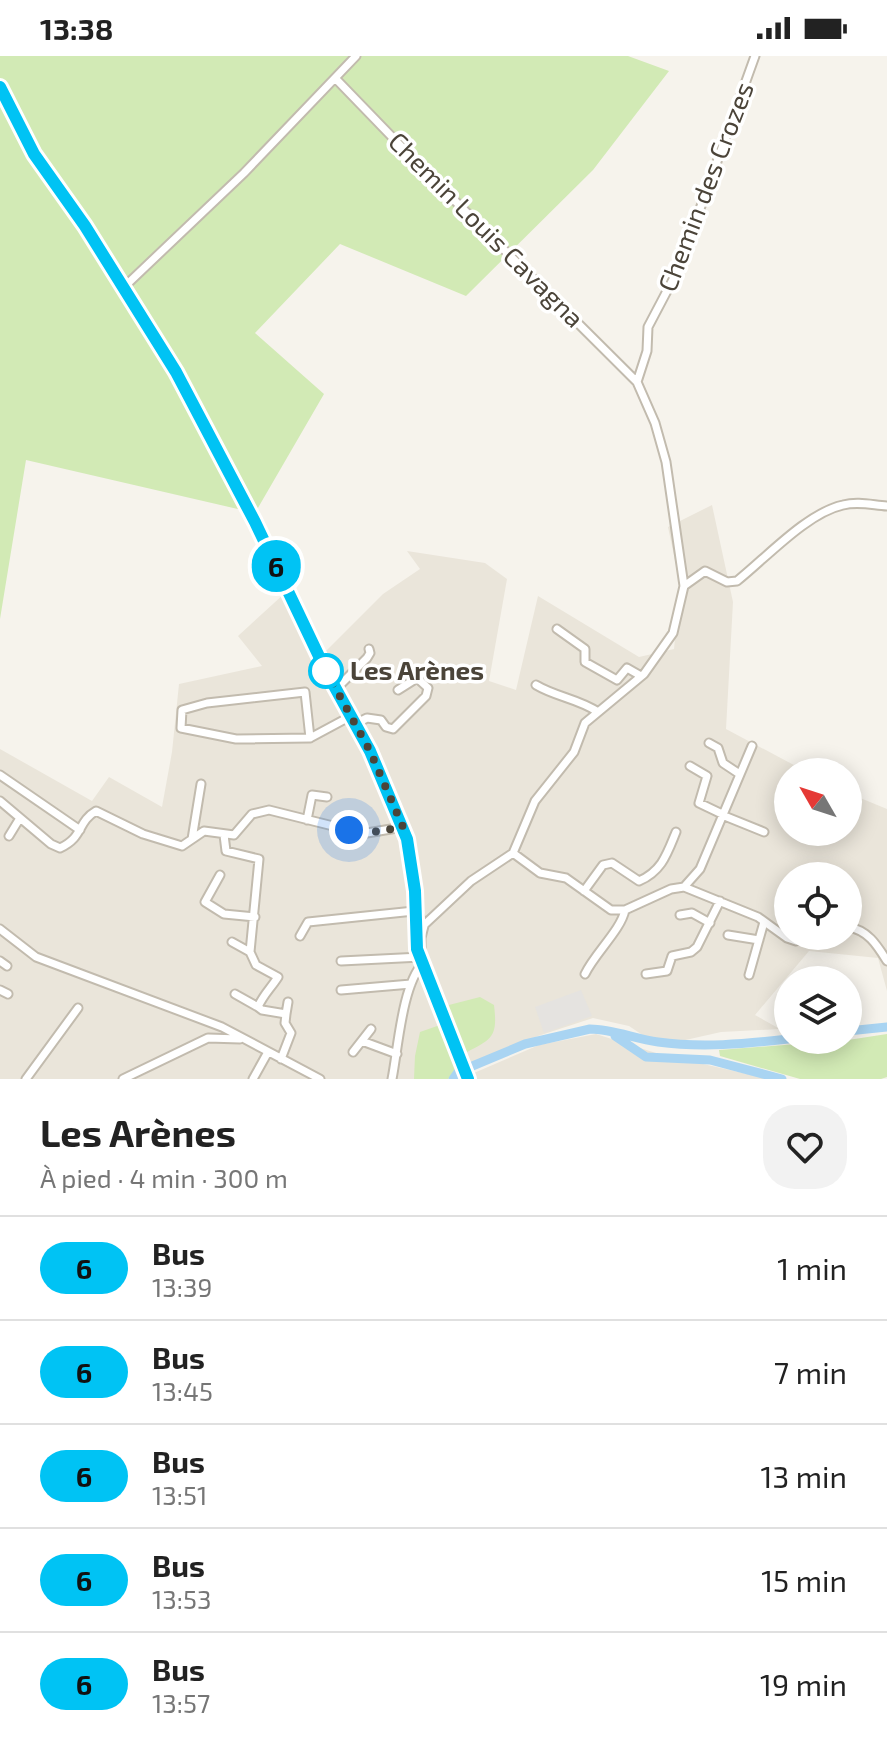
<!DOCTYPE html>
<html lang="fr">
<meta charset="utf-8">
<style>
:root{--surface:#fff;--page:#f2f2f2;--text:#222;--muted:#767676;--line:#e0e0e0}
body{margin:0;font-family:"Exo 2",sans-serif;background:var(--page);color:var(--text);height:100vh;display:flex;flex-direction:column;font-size:30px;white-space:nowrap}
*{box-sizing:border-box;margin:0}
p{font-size:26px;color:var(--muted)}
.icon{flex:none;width:44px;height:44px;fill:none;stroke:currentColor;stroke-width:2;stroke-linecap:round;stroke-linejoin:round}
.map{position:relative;height:1023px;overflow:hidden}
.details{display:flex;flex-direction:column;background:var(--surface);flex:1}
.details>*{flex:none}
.badge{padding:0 16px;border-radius:26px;font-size:28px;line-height:52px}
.needle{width:52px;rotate:309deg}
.buttons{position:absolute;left:774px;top:702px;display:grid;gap:16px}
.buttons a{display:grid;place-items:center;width:88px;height:88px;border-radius:50%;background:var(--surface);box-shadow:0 4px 20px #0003;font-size:40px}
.you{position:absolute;width:40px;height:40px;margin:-20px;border:6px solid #fff;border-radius:50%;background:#1a73e8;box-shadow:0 0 0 12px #1a73e833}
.map>.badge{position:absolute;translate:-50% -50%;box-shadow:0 0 0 4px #fff}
.round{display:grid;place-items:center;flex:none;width:84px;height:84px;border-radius:32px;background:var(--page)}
.overview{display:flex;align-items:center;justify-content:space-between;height:136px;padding:0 40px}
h1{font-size:38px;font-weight:700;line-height:60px}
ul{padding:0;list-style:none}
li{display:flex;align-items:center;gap:24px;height:104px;padding:0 40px;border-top:2px solid var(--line)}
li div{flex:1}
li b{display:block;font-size:30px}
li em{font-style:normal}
li .badge{min-width:88px;font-weight:700;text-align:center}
.status{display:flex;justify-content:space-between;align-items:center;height:56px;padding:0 40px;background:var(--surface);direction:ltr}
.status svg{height:22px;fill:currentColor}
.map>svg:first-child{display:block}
</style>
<div class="status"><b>13:38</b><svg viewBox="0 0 49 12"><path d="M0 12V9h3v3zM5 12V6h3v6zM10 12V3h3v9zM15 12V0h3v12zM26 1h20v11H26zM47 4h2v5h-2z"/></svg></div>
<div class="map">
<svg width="887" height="1023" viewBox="0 0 887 1023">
<rect width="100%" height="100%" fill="#f6f3ec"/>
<!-- residential -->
<path fill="#eae5da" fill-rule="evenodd" d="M712 449 733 546 726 673 807 716H788V776H848V737L887 753V935L878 902 809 895 755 959 780 973 721 976 659 990 629 970 593 962 538 980 455 1013 449 1023H0V693L92 745 109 721 162 751 172 696 179 628 262 610 238 580 285 537 325 596 383 538 420 513 407 495 485 507 507 523 489 625 516 634 538 540 639 601 674 593 680 528 668 471ZM788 820H848V880H788Z
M596 978 659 998 770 1023H460L539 989Z"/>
<!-- green -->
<path fill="#d2eab5" d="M0 0H628L669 15 593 114 466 240 340 188 255 277 324 338 255 457 26 404 0 563Z
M480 941 494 949C498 982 492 983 463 998L445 950Z
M440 969 457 1011 448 1023H414L415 1000 420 976Z
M887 978V1021L881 1023H800L720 1000 719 994 848 984Z"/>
<!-- parking -->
<path fill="#e5e3e0" d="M581 934 592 960 544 977 535 951Z"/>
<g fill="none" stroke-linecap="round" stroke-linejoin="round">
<!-- river -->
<path stroke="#a9d4f2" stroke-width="9" d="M848 975 887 971
M615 980 646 1001 710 1004 782 1023
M453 1023 458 1016 525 988 590 973C613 973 635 983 658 986 701 992 745 988 788 983"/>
<!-- minor casing -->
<g stroke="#c2bbae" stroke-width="11">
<path id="minor" d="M335 22 424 114 637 326 655 367 666 406 684 530 673 577 644 618 585 667 574 696 535 745 513 797 471 825 424 869
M0 31 34 98 85 170 122 233 176 316 370 695 407 783 418 857 424 870 421 882V901
M122 233 244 117 356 0
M637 326 647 295 648 271 678 214 755 0
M684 530 705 515 727 526 737 525C767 501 807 457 843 449 858 445 872 449 887 450
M557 573 585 593V606L617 624 627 612 641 620
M536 629C556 641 579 643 598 656
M336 633 367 602 370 597 369 593
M355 668 367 662 381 664 386 671 393 673 426 640 428 632 417 622 398 634
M310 682 305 636 207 647 182 654 181 672 236 683 310 682 351 660
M709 687 718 692 723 707 738 717
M690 710 707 720 699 747 722 758
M0 719 80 774
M0 745 51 788 60 792C84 781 77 766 96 755L143 778 182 790 204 775 234 779 252 758 269 754 349 774 367 777 403 771
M722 759 764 776
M307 764 312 739 327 741
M224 779 226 795 259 803 250 896 256 909 278 921C271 932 263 939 258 951L262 954 286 958 285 967 291 977 281 1003
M9 780 20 762
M192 783 201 728
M513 797 540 817 566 822 611 854H625L671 833 684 831 758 861 787 882 796 885 818 880
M220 819 205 846 224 858 255 861
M684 831 700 813 752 690
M584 835 603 809 612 807 639 825C662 815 667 798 676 776
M680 859 692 857 710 867
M415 862 417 893 468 1023
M848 871C868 874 877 889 887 905
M0 873 36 901 222 971 320 1023
M728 879 759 884
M300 880 308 866 414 855
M232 886 250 896
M0 905 7 910
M341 905 421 901
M585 918C595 897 621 874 625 854
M646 918 667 915 672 900 691 896 697 891 720 845
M749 919 764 866
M0 934 8 938
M341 934 411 928
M235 938 258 951
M286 958 288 946
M362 985 397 998
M353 996 371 973
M26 1023 78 952
M123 1023 208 982 240 983
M253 1023 268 996
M392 1023C398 993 402 929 423 907"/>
</g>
<!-- minor -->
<use href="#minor" stroke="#fff" stroke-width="7"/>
</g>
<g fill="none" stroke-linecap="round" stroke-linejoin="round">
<!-- line casing -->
<g stroke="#fff" stroke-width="18">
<path id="line" d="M0 31 34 98 85 170 176 316 255 466 326 615 370 695 407 783 415 835 417 893 468 1023"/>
</g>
<!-- line -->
<use href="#line" stroke="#00c3f4" stroke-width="12"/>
<!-- walk -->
<path stroke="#4b4439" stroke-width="8" stroke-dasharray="0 14.4" d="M326 615 370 695 403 771 367 777 349 774"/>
</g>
<!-- markers -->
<circle fill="#fff" stroke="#00c3f4" stroke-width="4" cx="326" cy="615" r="16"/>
<g text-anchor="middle" stroke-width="7" stroke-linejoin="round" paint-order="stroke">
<!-- street labels -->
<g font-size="26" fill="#4b4439" stroke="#fff">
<text transform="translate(706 131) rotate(-69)" y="9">Chemin des Crozes</text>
<text transform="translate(486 174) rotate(45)" y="9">Chemin Louis Cavagna</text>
</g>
<!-- stop labels -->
<g font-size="26" font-weight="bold" fill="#4b4439" stroke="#fff" text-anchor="start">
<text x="350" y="624">Les Arènes</text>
</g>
</g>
</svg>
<div class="buttons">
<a><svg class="needle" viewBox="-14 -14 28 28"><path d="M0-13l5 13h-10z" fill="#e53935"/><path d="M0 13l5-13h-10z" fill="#767676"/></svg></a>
<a><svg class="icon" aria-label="locate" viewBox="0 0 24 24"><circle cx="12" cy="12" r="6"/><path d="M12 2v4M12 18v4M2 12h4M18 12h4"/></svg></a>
<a><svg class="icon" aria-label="layers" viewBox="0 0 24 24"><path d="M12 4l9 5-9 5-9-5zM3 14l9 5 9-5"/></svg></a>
</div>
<div class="you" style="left:349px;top:774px"></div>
<b class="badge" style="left:276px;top:510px;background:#00c3f4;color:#111">6</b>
</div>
<section class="details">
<div class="overview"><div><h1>Les Arènes</h1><p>À pied · 4 min · 300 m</p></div><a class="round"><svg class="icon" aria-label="heart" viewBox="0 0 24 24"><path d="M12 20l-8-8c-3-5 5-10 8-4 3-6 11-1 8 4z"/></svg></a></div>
<ul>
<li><span class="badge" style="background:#00c3f4;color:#111">6</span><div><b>Bus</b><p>13:39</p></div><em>1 min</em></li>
<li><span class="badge" style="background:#00c3f4;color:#111">6</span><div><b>Bus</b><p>13:45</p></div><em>7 min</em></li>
<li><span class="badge" style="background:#00c3f4;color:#111">6</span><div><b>Bus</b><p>13:51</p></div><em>13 min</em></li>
<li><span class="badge" style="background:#00c3f4;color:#111">6</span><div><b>Bus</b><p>13:53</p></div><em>15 min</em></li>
<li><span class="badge" style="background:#00c3f4;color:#111">6</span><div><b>Bus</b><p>13:57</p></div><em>19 min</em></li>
</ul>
</section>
